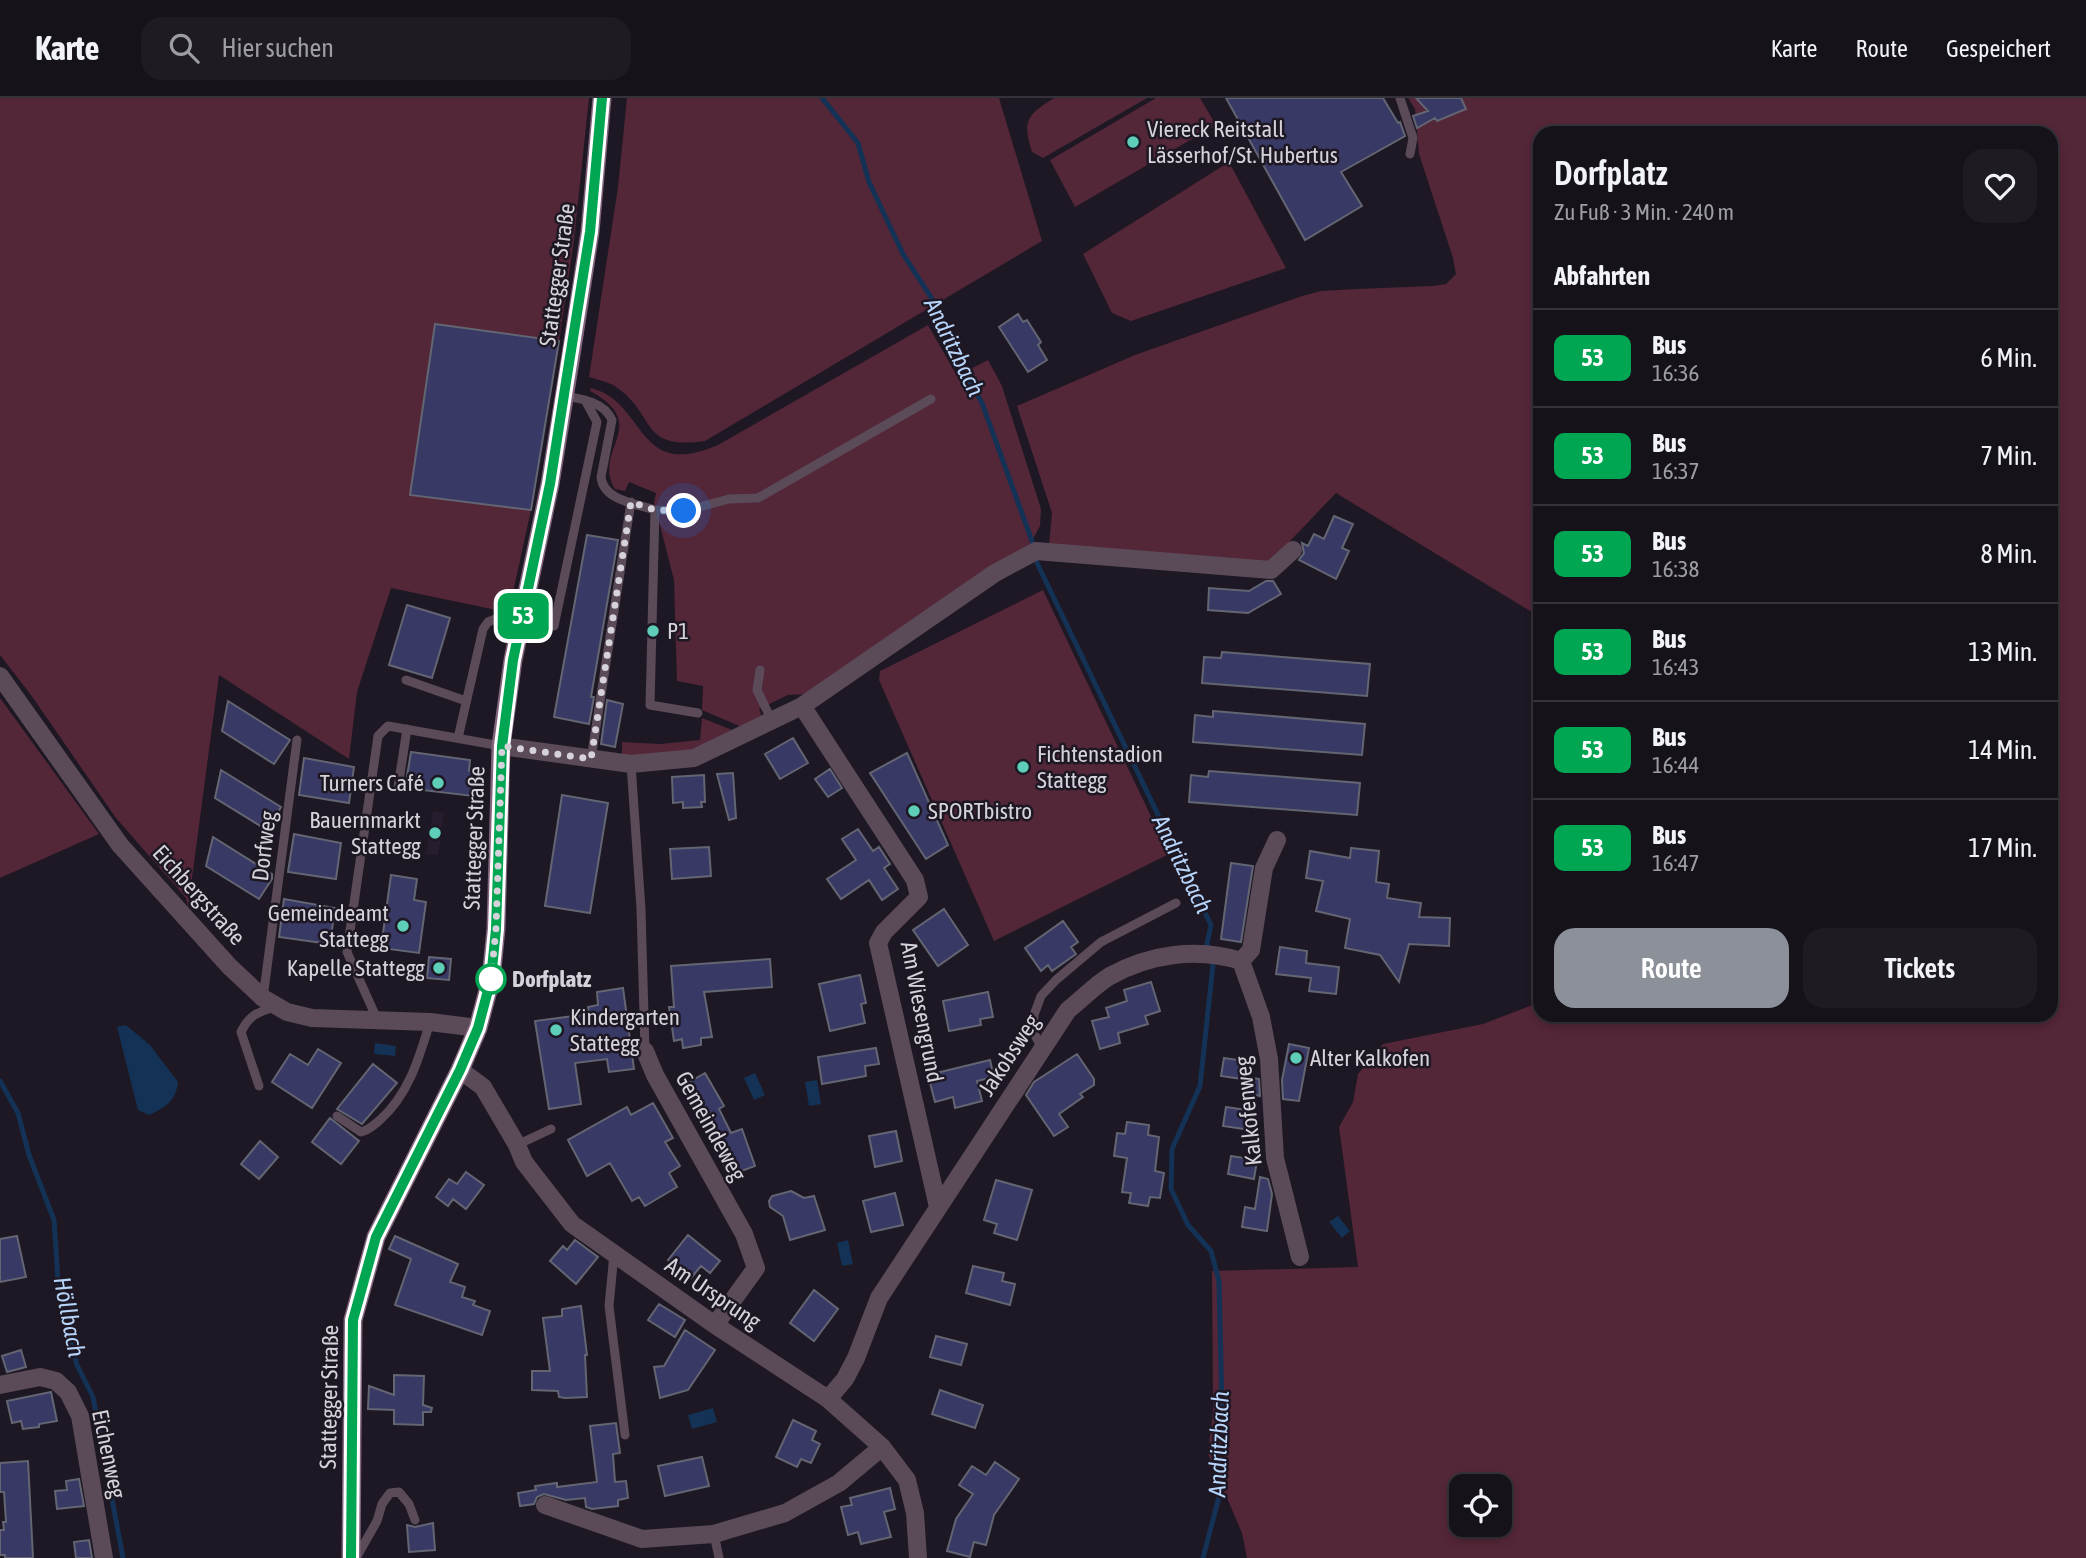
<!DOCTYPE html>
<html lang="de">
<meta charset="utf-8">
<style>
:root{--surface:#16121a;--page:#1f1b23;--text:#f1f3f6;--muted:#9e9ea2;--line:#353239;--accent:#8c9099}
body{margin:0;font-family:"Asap Condensed",sans-serif;background:var(--page);color:var(--text);height:100vh;display:flex;flex-direction:column;font-size:26px;white-space:nowrap}
*{box-sizing:border-box;margin:0}
p{font-size:23px;color:var(--muted)}
.icon{flex:none;width:38px;height:38px;fill:none;stroke:currentColor;stroke-width:2;stroke-linecap:round;stroke-linejoin:round}
.map{position:relative;flex:1;overflow:hidden}
.details{position:absolute;left:1533px;top:28px;width:525px;height:896px;display:flex;flex-direction:column;background:var(--surface);border-radius:21px;box-shadow:0 4px 10px #0003,0 0 0 2px var(--line)}
.details>*{flex:none}
.badge{padding:0 14px;border-radius:10px;font-size:24px;line-height:46px}
.buttons{position:absolute;left:1449px;top:1376px;display:grid;gap:14px}
.buttons a{display:grid;place-items:center;width:63px;height:63px;border-radius:14px;background:var(--surface);box-shadow:0 4px 10px #0003,0 0 0 2px var(--line);font-size:35px}
.you{position:absolute;width:35px;height:35px;margin:-18px;border:5px solid #fff;border-radius:50%;background:#1a73e8;box-shadow:0 0 0 10px #1a73e833}
.map>.badge{position:absolute;translate:-50% -50%;box-shadow:0 0 0 4px #fff}
h2{padding:0 21px;font-size:26px;line-height:63px}
.round{display:grid;place-items:center;flex:none;width:74px;height:74px;border-radius:21px;background:var(--page)}
.headline{display:flex;align-items:center;justify-content:space-between;height:119px;padding:0 21px}
h1{font-size:33px;font-weight:600;line-height:52px}
.cta{display:flex;gap:14px;margin-top:auto;padding:14px 21px}
.cta a{flex:1;height:80px;border-radius:21px;background:var(--accent);color:#fff;font-size:28px;font-weight:600;line-height:80px;text-align:center}
.cta a+a{background:var(--page);color:var(--text)}
ul{padding:0;list-style:none}
li{display:flex;align-items:center;gap:21px;height:98px;padding:0 21px;border-top:2px solid var(--line)}
li div{flex:1}
li b{display:block;font-size:26px}
li em{font-style:normal}
li .badge{min-width:77px;font-weight:700;text-align:center}
header{display:flex;align-items:center;gap:42px;box-sizing:border-box;height:98px;padding:0 35px;background:var(--surface);border-bottom:2px solid var(--line)}
header strong{font-size:33px}
nav{display:flex;gap:38px;margin-inline-start:auto;font-size:24px}
.search{width:490px;height:63px;background:var(--page);display:flex;align-items:center;gap:18px;box-sizing:border-box;padding:0 24px;border-radius:21px;color:var(--muted);font-size:26px}
.map>svg:first-child{display:block}
</style>
<header>
<strong>Karte</strong>
<div class="search"><svg class="icon" aria-label="search" viewBox="0 0 24 24"><circle cx="10" cy="10" r="6"/><path d="M15 15l6 6"/></svg>Hier suchen</div>
<nav><a>Karte</a><a>Route</a><a>Gespeichert</a></nav>
</header>
<div class="map">
<svg width="2086" height="1460" viewBox="0 0 2086 1460">
<rect width="100%" height="100%" fill="#1d1823"/>
<!-- built -->
<path fill="#261e2e" d="M433 713 444 715 438 757 426 756Z"/>
<!-- green -->
<path fill="#532638" fill-rule="evenodd" d="M0 0H589L574 142 559 243 435 226 432 245 410 397 531 412 512 499 506 514 391 490 357 594 349 661 219 577 188 810 186 800 116 720 31 597 0 557Z
M627 0H999L1042 143 705 343C640 352 657 320 619 291 610 284 599 282 589 279L618 89Z
M1054 0H1147L1043 60 1032 54C1022 22 1027 17 1054 0Z
M1156 0H1200L1216 27 1075 109 1050 62Z
M1408 0H2086V1460H1247L1242 1435 1208 1356 1213 1312 1212 1173 1358 1169 1339 1029 1353 1004 1358 976 1383 946 1483 926 1540 904V917H2051V35H1540V519L1336 395 1271 463 1252 466 1049 447 1052 415 1017 308 1135 257 1302 198 1321 193 1357 191 1432 188 1446 186 1456 176 1453 160 1419 56 1415 11ZM1461 1388H1500V1426H1461Z
M1229 64 1286 170 1131 223 1112 215 1083 156Z
M928 227 957 278 988 262 1002 288 1041 411 1040 428 1028 450 811 596 788 597 759 611 763 621 744 630 702 612 703 588 677 583 674 482 654 404 656 395 629 384 625 393 615 391C591 352 653 327 590 293L591 290C647 304 635 383 718 347Z
M1043 492 1169 756 994 843 879 582 880 573Z
M0 600 99 736 0 780Z
M702 620 740 635 703 650 675 657H622V644L661 646 700 642Z"/>
<!-- water -->
<path fill="#143255" d="M126 927 150 947 178 984C176 1003 165 1010 149 1017L138 1012 117 929Z
M375 945 396 948 395 958 374 956Z
M755 975 765 997 754 1002 744 980Z
M817 982 821 1006 809 1008 805 984Z
M1338 1118 1350 1133 1342 1140 1329 1124Z
M848 1142 853 1166 842 1168 837 1145Z
M713 1310 717 1324 692 1331 688 1317Z"/>
<g fill="none" stroke-linecap="round" stroke-linejoin="round">
<!-- stream -->
<path stroke="#143255" stroke-width="5" d="M822 0 858 45 869 84 903 156 936 207 935 221 982 305 1032 443 1037 465 1211 827 1207 846 1213 867 1200 988 1172 1051 1171 1091 1188 1127 1211 1153 1219 1183 1222 1310 1214 1352 1220 1395 1203 1460
M0 983 18 1015 29 1057 54 1122 58 1183 66 1227 77 1267 93 1299 123 1460"/>
</g>
<!-- building -->
<path fill="#383964" stroke="#636573" stroke-width="2" d="M1226 0H1383L1398 25 1400 24 1405 38 1341 74 1362 108 1305 142Z
M1416 0H1461L1466 11 1437 23 1435 20 1417 30 1413 18 1428 13Z
M1018 216 1023 224 1027 222 1041 244 1038 247 1047 262 1028 274 999 229Z
M435 226 559 243 531 412 410 397Z
M1334 418 1353 426 1342 450 1349 453 1336 481 1299 462 1304 455 1302 445 1308 448 1314 436 1324 441Z
M587 437 618 442 591 599H594L589 626 554 619Z
M1266 483H1273L1281 496 1248 515 1208 512 1209 490 1249 493Z
M407 507 450 520 432 580 389 567Z
M1222 554 1370 566 1367 598 1202 585 1204 559 1221 560Z
M607 602 623 606 615 649 601 646Z
M228 603 290 642 274 666 222 633Z
M1213 613 1365 626 1362 657 1193 644 1195 617 1213 619Z
M793 640 808 665 780 681 765 656Z
M411 654 470 662 469 673 476 674 473 698 405 690Z
M907 655 948 747 926 761 870 675Z
M304 660 354 669 349 705 299 697Z
M830 671 842 690 828 699 815 681Z
M221 672 281 709 267 732 215 700Z
M1209 673 1360 685 1357 717 1189 704 1191 677 1208 679Z
M733 675 736 720 729 722 717 676Z
M704 677 705 704H701L702 709 683 710V704L673 705 672 679Z
M562 697 608 705 590 815 545 808Z
M858 731 873 753 879 749 890 766 884 770 898 791 882 802 869 782 841 801 827 781 856 762 842 741Z
M294 736 341 745 336 781 288 774Z
M213 739 272 776V781L259 801 206 768Z
M709 749 711 778 672 781 670 751Z
M1351 750 1379 753 1376 784 1389 786 1387 800 1421 805 1419 819 1450 820 1449 848 1409 846 1399 884 1380 857 1345 850 1350 821 1316 813 1323 783 1306 780 1310 753 1350 760Z
M1231 765 1253 768 1241 844 1221 841Z
M391 777 417 781 414 802 426 804 419 855 381 850Z
M284 801 335 810 330 846 279 839Z
M944 811 968 847 938 868 913 832Z
M1063 823 1078 844 1071 849 1076 856 1052 873 1048 867 1041 873 1025 850Z
M1280 849 1307 853 1306 865 1339 869 1336 896 1309 893 1311 880 1276 876Z
M429 859 451 861 449 882 427 880Z
M770 861 772 889 704 894 712 939 701 940V947L683 950 682 941 674 943 669 909H674L671 868Z
M860 877 866 905 861 906 865 925 830 933 819 886Z
M1151 884 1160 913 1145 918 1148 926 1118 935 1120 945 1100 951 1092 923 1109 919 1106 910 1127 903 1124 892Z
M623 890 634 971 609 974 607 961 575 965 581 1006 549 1011 535 923 589 916 588 909 598 907 597 894Z
M988 894 993 919 980 921 981 927 949 933 943 903Z
M1289 946 1309 950 1299 1003 1283 1001 1282 982Z
M876 950 879 966 865 968 866 978 822 986 818 959Z
M318 951 341 965 312 1010 272 984 290 956 308 967Z
M1077 956 1094 981V987L1080 996 1083 999 1059 1016 1068 1029 1054 1038 1026 997 1034 984Z
M1224 960 1252 964 1249 982 1221 978Z
M990 962 994 979 977 983 982 1003 955 1010 953 999 935 1004 928 977Z
M373 966 397 985 362 1026 337 1011Z
M705 975 724 1008 719 1011 731 1035 742 1031 755 1068 728 1078 708 1025 706 1026 684 987Z
M1253 980 1259 981 1260 998 1251 996Z
M653 1005 673 1040 665 1044 680 1068 669 1075 677 1089 645 1108 639 1099 632 1103 610 1065 587 1078 568 1042 627 1009 631 1017Z
M1226 1009 1254 1013 1251 1032 1223 1028Z
M330 1020 359 1043 341 1066 312 1044Z
M1127 1024 1149 1027 1148 1037 1159 1039 1155 1073 1164 1075 1160 1100 1150 1099 1148 1108 1129 1105 1131 1095 1122 1094 1127 1060 1114 1058 1117 1035 1125 1036Z
M896 1033 902 1063 875 1069 869 1038Z
M260 1043 278 1059 259 1081 241 1066Z
M1231 1058 1257 1062 1254 1081 1228 1076Z
M466 1074 484 1087 466 1111 453 1101 448 1108 436 1099 449 1081 457 1086Z
M1260 1079 1268 1081 1272 1096 1267 1133 1242 1129 1245 1109 1255 1111Z
M996 1082 1032 1092 1017 1142 994 1135 997 1126 984 1122Z
M791 1093 804 1100 814 1098 825 1132 790 1142 783 1118 770 1109 769 1103 772 1098Z
M895 1095 903 1127 871 1134 863 1103Z
M688 1137 720 1163 710 1175 701 1168 691 1180 668 1162Z
M17 1138 26 1179 0 1184V1141Z
M395 1138 458 1166 450 1184 465 1189 462 1199 475 1203 473 1207 490 1213 482 1237 395 1207 411 1161 389 1151Z
M575 1142 598 1159 576 1186 550 1163 563 1148 567 1152Z
M973 1168 1004 1175 1002 1183 1015 1186 1010 1207 966 1195Z
M814 1192 838 1211 814 1243 790 1225Z
M659 1206 685 1222 675 1239 648 1222Z
M581 1208 587 1257H585L587 1299 565 1300 559 1299 558 1293 532 1292V1273H550L543 1220 562 1218V1211Z
M685 1232 715 1252 688 1292 660 1300 654 1269 664 1268Z
M936 1238 967 1246 961 1267 930 1259Z
M21 1252 26 1269 7 1274 2 1258Z
M394 1277 424 1278 423 1307 432 1310 431 1314H423V1327L394 1326V1312L368 1311 369 1288 394 1297Z
M940 1292 983 1307 975 1330 932 1316Z
M51 1294 57 1323 39 1326V1329L23 1331 21 1323 12 1325 7 1303Z
M793 1322 816 1333 812 1342 820 1346 811 1365 801 1361 797 1369 776 1359Z
M616 1325 620 1355 613 1356 615 1384 626 1383 628 1400 618 1402V1408L592 1411 586 1409 585 1400 566 1402 544 1396 537 1399 534 1406 520 1408 518 1395 536 1392 535 1388 557 1385V1389L597 1384 590 1328Z
M702 1359 709 1388 665 1398 658 1368Z
M28 1363 33 1460H5V1457H0V1432H4L3 1424H6L4 1394H0V1365Z
M995 1364 1019 1381 994 1417 986 1447 974 1444 970 1459 947 1453 956 1421 973 1396 959 1387 972 1368 986 1377Z
M79 1381 84 1408 57 1411 55 1393 67 1392 66 1383Z
M890 1390 895 1411 884 1414 891 1439 861 1446 858 1434 848 1437 841 1409 852 1407 850 1400Z
M433 1425 435 1452 409 1454 407 1427 415 1429Z
M89 1442 92 1460H76L74 1444Z"/>
<g fill="none" stroke-linecap="round" stroke-linejoin="round">
<!-- service -->
<path stroke="#5b4a58" stroke-width="9" d="M1400 0 1413 40 1410 56
M564 298C583 301 604 304 612 322L601 379C603 402 636 406 655 412L650 607 698 615
M655 412 684 413 729 401 758 400 931 301
M554 528 597 324 585 302
M760 572 757 592 772 623
M406 582 466 603
M458 640 483 531 488 524 523 510
M591 661 631 404
M631 666 641 811 645 953
M398 689 407 631
M263 900 297 642
M377 921 347 854 378 638 388 628 501 648
M1042 951 1034 935V917L1041 898 1056 882 1101 844 1176 805
M259 988 241 934C249 917 258 914 275 909
M337 1018 361 1034C369 1032 374 1027 380 1022 409 996 419 960 430 924
M517 1047 551 1031
M614 1156 609 1208 625 1337
M714 1436 719 1460
M356 1460 377 1423 382 1406 390 1395 399 1394 409 1406 415 1422"/>
<!-- minor -->
<path stroke="#5b4a58" stroke-width="18" d="M0 578 120 747 229 868 263 900 287 914 312 920 430 924 478 930
M802 608 915 782 919 799 884 834 878 845 938 1109
M501 648 631 666 694 660 802 608 995 475 1036 453 1271 472 1293 452
M1241 863 1261 919 1269 961 1275 1060 1300 1159
M1241 863 1251 852 1264 770 1277 742
M645 953 655 977 744 1136 756 1170 715 1227
M460 972 483 989 517 1047 524 1064 572 1126 715 1227 828 1301 882 1349 907 1382 915 1415 918 1460
M0 1287 40 1279 56 1283 68 1294 80 1318 104 1460
M828 1301 845 1281 856 1260 879 1200 1068 912C1082 901 1095 887 1110 878 1150 856 1197 849 1241 863
M545 1407 642 1441 714 1436 785 1415 839 1385 882 1349"/>
<!-- secondary -->
<path stroke="#80647c" stroke-width="19" d="M351 1460 353 1222 376 1139 460 972 478 930 491 881 496 831 501 648 513 562 550 386 571 257 590 134 602 0"/>
</g>
<g fill="none" stroke-linecap="round" stroke-linejoin="round">
<!-- line casing -->
<g stroke="#fff" stroke-width="16">
<path id="line" d="M351 1460 353 1222 376 1139 460 972 478 930 491 881 496 831 502 648 513 562 550 386 566 284 590 134 602 0"/>
</g>
<!-- line -->
<use href="#line" stroke="#00a651" stroke-width="10"/>
<!-- walk -->
<path stroke="#d5d2da" stroke-width="7" stroke-dasharray="0 12.6" d="M491 881 496 831 502 648 591 661 631 404 655 412 684 413"/>
</g>
<!-- markers -->
<g fill="#5eceb8" stroke="#1d1823" stroke-width="2.5">
<circle cx="1133" cy="44" r="7"/>
<circle cx="653" cy="533" r="7"/>
<circle cx="1023" cy="669" r="7"/>
<circle cx="438" cy="685" r="7"/>
<circle cx="914" cy="713" r="7"/>
<circle cx="435" cy="735" r="7"/>
<circle cx="403" cy="828" r="7"/>
<circle cx="439" cy="870" r="7"/>
<circle cx="556" cy="932" r="7"/>
<circle cx="1296" cy="960" r="7"/>
</g>
<circle fill="#fff" stroke="#00a651" stroke-width="3.5" cx="491" cy="881" r="14"/>
<g text-anchor="middle" stroke-width="5" stroke-linejoin="round" paint-order="stroke">
<!-- poi labels -->
<g font-size="23" fill="#d5d2da" stroke="#1d1823" text-anchor="start">
<text x="1147" y="39">Viereck Reitstall<tspan x="1147" dy="26">Lässerhof/St. Hubertus</tspan></text>
<text x="667" y="541">P1</text>
<text x="1037" y="664">Fichtenstadion<tspan x="1037" dy="26">Stattegg</tspan></text>
<text x="424" y="693" text-anchor="end">Turners Café</text>
<text x="928" y="721">SPORTbistro</text>
<text x="421" y="730" text-anchor="end">Bauernmarkt<tspan x="421" dy="26">Stattegg</tspan></text>
<text x="389" y="823" text-anchor="end">Gemeindeamt<tspan x="389" dy="26">Stattegg</tspan></text>
<text x="425" y="878" text-anchor="end">Kapelle Stattegg</text>
<text x="570" y="927">Kindergarten<tspan x="570" dy="26">Stattegg</tspan></text>
<text x="1310" y="968">Alter Kalkofen</text>
</g>
<!-- street labels -->
<g font-size="23" fill="#d5d2da" stroke="#1d1823">
<text transform="translate(557 177) rotate(-82)" y="8">Stattegger Straße</text>
<text transform="translate(474 740) rotate(-88)" y="8">Stattegger Straße</text>
<text transform="translate(264 748) rotate(-83)" y="8">Dorfweg</text>
<text transform="translate(199 797) rotate(48)" y="8">Eichbergstraße</text>
<text transform="translate(922 914) rotate(79)" y="8">Am Wiesengrund</text>
<text transform="translate(1009 957) rotate(-57)" y="8">Jakobsweg</text>
<text transform="translate(1248 1013) rotate(-96)" y="8">Kalkofenweg</text>
<text transform="translate(711 1028) rotate(61)" y="8">Gemeindeweg</text>
<text transform="translate(713 1195) rotate(34)" y="8">Am Ursprung</text>
<text transform="translate(329 1299) rotate(-89)" y="8">Stattegger Straße</text>
<text transform="translate(109 1356) rotate(78)" y="8">Eichenweg</text>
</g>
<!-- stop labels -->
<g font-size="23" font-weight="bold" fill="#d5d2da" stroke="#1d1823" text-anchor="start">
<text x="512" y="889">Dorfplatz</text>
</g>
<!-- water labels -->
<g font-size="24" font-style="italic" fill="#b7d5fb" stroke="#1d1823">
<text transform="translate(954 249) rotate(64)" y="8">Andritzbach</text>
<text transform="translate(1182 766) rotate(64)" y="8">Andritzbach</text>
<text transform="translate(69 1219) rotate(79)" y="8">Höllbach</text>
<text transform="translate(1219 1346) rotate(-88)" y="8">Andritzbach</text>
</g>
</g>
</svg>
<div class="buttons">
<a><svg class="icon" aria-label="locate" viewBox="0 0 24 24"><circle cx="12" cy="12" r="6"/><path d="M12 2v4M12 18v4M2 12h4M18 12h4"/></svg></a>
</div>
<div class="you" style="left:684px;top:413px"></div>
<b class="badge" style="left:523px;top:518px;background:#00a651;color:#fff">53</b>
<section class="details">
<div class="headline"><div><h1>Dorfplatz</h1><p>Zu Fuß · 3 Min. · 240 m</p></div><a class="round"><svg class="icon" aria-label="heart" viewBox="0 0 24 24"><path d="M12 20l-8-8c-3-5 5-10 8-4 3-6 11-1 8 4z"/></svg></a></div>
<h2>Abfahrten</h2>
<ul>
<li><span class="badge" style="background:#00a651;color:#fff">53</span><div><b>Bus</b><p>16:36</p></div><em>6 Min.</em></li>
<li><span class="badge" style="background:#00a651;color:#fff">53</span><div><b>Bus</b><p>16:37</p></div><em>7 Min.</em></li>
<li><span class="badge" style="background:#00a651;color:#fff">53</span><div><b>Bus</b><p>16:38</p></div><em>8 Min.</em></li>
<li><span class="badge" style="background:#00a651;color:#fff">53</span><div><b>Bus</b><p>16:43</p></div><em>13 Min.</em></li>
<li><span class="badge" style="background:#00a651;color:#fff">53</span><div><b>Bus</b><p>16:44</p></div><em>14 Min.</em></li>
<li><span class="badge" style="background:#00a651;color:#fff">53</span><div><b>Bus</b><p>16:47</p></div><em>17 Min.</em></li>
</ul>
<div class="cta"><a>Route</a><a>Tickets</a></div>
</section>
</div>
